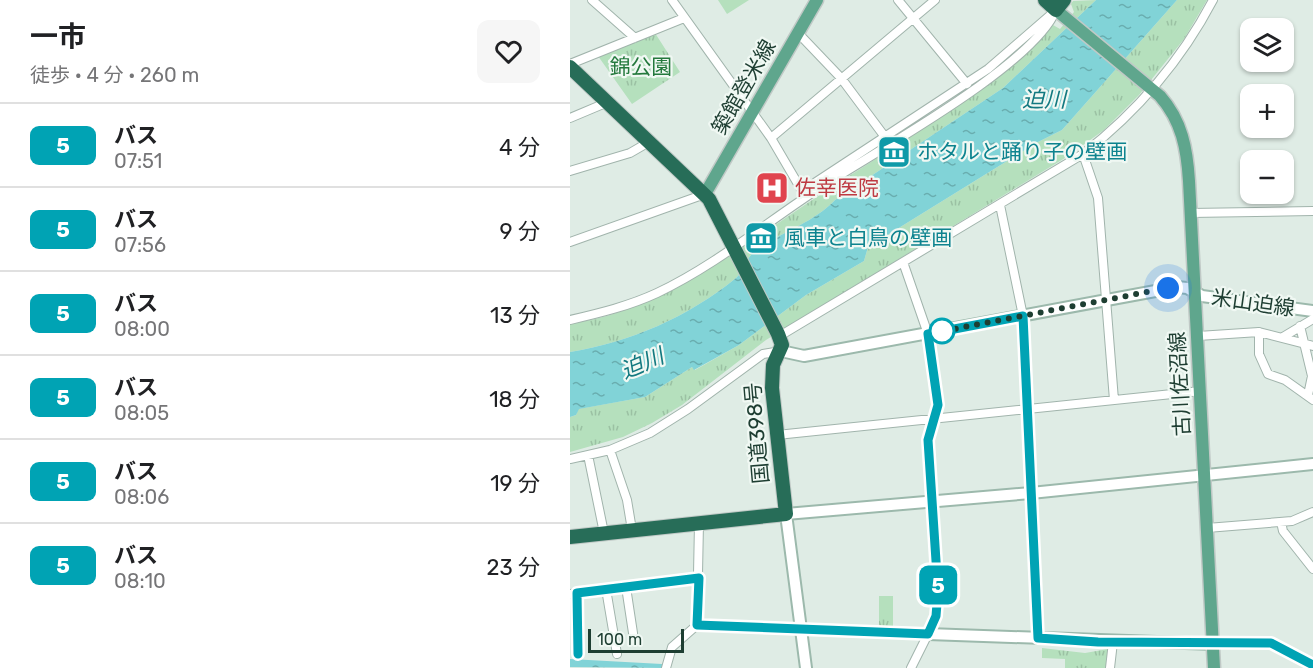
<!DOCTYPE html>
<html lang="ja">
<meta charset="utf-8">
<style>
:root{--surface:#fff;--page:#f6f6f6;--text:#202124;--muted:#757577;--line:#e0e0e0}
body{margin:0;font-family:Rubik,"Noto Sans JP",sans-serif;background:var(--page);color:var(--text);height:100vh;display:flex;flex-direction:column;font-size:22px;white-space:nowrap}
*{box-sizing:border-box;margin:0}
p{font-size:20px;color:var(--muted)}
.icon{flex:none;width:33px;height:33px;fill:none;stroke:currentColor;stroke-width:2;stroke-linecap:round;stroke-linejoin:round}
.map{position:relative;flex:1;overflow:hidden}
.panel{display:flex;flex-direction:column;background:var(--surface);width:570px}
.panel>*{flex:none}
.badge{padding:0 12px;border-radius:9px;font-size:21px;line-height:39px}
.controls{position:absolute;left:670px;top:18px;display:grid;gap:12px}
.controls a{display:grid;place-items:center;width:54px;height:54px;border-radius:12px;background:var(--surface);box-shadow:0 2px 4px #0004;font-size:30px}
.scale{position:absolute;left:18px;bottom:15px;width:96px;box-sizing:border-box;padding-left:6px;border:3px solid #1e3e32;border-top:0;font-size:16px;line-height:21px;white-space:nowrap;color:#1e3e32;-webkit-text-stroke:4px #f0f8f3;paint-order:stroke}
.you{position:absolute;width:30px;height:30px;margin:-15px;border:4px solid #fff;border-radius:50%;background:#1a73e8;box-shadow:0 0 0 9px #1a73e833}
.map>.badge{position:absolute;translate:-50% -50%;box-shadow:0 0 0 3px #fff}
.round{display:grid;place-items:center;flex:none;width:63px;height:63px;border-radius:12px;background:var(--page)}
.summary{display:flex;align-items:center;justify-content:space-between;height:102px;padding:0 30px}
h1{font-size:28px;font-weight:700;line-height:45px}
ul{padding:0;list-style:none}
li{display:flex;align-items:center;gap:18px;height:84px;padding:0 30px;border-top:2px solid var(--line)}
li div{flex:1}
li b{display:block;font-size:22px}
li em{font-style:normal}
li .badge{min-width:66px;font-weight:700;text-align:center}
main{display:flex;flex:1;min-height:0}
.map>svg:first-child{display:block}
</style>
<main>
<section class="panel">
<div class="summary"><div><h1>一市</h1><p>徒歩 · 4 分 · 260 m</p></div><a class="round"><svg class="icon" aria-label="heart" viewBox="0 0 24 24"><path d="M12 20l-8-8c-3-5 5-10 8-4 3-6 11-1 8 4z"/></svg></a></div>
<ul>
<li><span class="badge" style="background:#00a3b4;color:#fff">5</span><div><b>バス</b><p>07:51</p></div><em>4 分</em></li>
<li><span class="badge" style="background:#00a3b4;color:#fff">5</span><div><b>バス</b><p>07:56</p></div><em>9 分</em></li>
<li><span class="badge" style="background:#00a3b4;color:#fff">5</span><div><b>バス</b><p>08:00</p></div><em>13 分</em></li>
<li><span class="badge" style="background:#00a3b4;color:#fff">5</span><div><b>バス</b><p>08:05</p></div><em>18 分</em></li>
<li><span class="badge" style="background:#00a3b4;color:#fff">5</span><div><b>バス</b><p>08:06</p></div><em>19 分</em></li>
<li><span class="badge" style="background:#00a3b4;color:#fff">5</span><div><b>バス</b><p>08:10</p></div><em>23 分</em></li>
</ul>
</section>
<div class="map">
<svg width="743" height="668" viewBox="0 0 743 668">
<defs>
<pattern id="park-tufts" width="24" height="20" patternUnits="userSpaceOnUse" patternTransform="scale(1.5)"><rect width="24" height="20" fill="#b5e0bd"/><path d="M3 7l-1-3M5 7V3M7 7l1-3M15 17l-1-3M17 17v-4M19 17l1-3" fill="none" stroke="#9bc1a3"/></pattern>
<pattern id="water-ripples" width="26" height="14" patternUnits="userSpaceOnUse" patternTransform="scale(1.5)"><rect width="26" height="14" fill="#81d3d7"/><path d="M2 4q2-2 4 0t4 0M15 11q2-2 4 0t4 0" fill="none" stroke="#69adaf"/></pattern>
</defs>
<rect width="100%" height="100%" fill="#dfece5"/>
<!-- green -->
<path fill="#b5e0bd" d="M148 0H179L157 14Z"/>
<!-- park -->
<path fill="url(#park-tufts)" d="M526 0 433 88 265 200C242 224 210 232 184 252 176 258 174 271 166 278 118 317 61 342 0 352V324C13 321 27 319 40 315 117 292 189 234 256 191 335 140 416 92 483 25L490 29 504 12 501 4 503 1Z
M607 0H637L614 39 569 95 534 130 495 158 196 340 112 405 82 423 53 437 0 452V417L6 415 8 409 75 397 122 367 125 370 169 345 236 295 294 261 298 247 468 142 492 130Z
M85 33 110 72 62 104 28 56Z
M309 596H323V627H309Z
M472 648 515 653 538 649 537 668H495V659L472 658Z"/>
<!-- water -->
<path fill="url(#water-ripples)" d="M526 0H607L492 130 468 142 298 247 294 261 236 295 169 345 124 370 122 367 75 397 9 409 6 415 0 417V352C61 342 118 317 166 278 174 271 176 258 184 252 210 232 242 224 265 200L433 88Z
M0 659 92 664 95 668 0 667Z"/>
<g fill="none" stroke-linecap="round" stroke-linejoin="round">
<!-- street casing -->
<g stroke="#a1b4ac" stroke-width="10">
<path id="street" d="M22 0 65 38
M102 0 201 138 365 0
M328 0 397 84
M228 33 271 78 315 137
M0 64 114 18
M0 118 38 102
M201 138 235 196
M513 154 528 198 544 400
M0 171 60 153 79 142
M234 193 246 182 418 69 485 11
M430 205 453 316 468 638
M620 213 743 211
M0 242 135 194
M333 262 359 337 368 405 358 440 368 600 363 624 341 668
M0 320C30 313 59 306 87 293 146 265 197 222 251 187 306 151 463 66 486 10
M730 326 742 376 738 395
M208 334H213L513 154C567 112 611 61 643 0
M628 336 689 332
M713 337 743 319
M743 346 689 332V354L698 374 715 380 743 400
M207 435 631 391
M40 450 57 500 62 530
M18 455 34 533
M0 459 40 450 80 433 118 409 193 354 211 351
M711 522 713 531 743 569
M637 528 722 521 743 512
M56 587 63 633
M36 589 47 654
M7 593 8 654
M0 594 129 578
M127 625 358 634
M643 644 701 643 743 665
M96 668 102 647 127 625 129 523
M540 668 543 642"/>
</g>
<!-- secondary casing -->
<g stroke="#9cb9ac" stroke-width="14">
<path id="secondary" d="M211 351 234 356 607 287 617 288 632 296 743 311
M358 634 643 644
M236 668 216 514 461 493 743 464"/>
</g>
<!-- primary casing -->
<g stroke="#c0c9c6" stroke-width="15">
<path id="primary" d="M486 10 590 96C612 121 617 149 619 181L644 668
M135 194 247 0"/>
</g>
<!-- highway casing -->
<g stroke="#c0c9c6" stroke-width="16">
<path id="highway" d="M475 0 486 10 494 0
M0 67 139 199 208 334 212 345 203 365 202 388 216 514 0 537"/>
</g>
<!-- street -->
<use href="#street" stroke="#fff" stroke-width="8"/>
<!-- secondary -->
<use href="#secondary" stroke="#fff" stroke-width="10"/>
<!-- primary -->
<use href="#primary" stroke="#5fa68d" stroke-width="12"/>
<!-- highway -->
<use href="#highway" stroke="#276d58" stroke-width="14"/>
</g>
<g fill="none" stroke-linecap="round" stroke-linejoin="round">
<!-- line casing -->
<g stroke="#fff" stroke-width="14">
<path id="line" d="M8 654 7 593 129 578 127 625 358 634 366 616 368 591 358 440 368 405 358 334 453 316 468 638 528 642 701 643 743 665"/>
</g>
<!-- line -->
<use href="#line" stroke="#00a3b4" stroke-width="9"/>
<!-- walk -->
<path stroke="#1e3e32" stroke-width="6" stroke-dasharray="0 10.8" d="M372 331 363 333 598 288"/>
</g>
<!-- icons -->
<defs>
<g id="museum-square" transform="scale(1.725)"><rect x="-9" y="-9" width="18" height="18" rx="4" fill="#0f9aa8" stroke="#f0f8f3"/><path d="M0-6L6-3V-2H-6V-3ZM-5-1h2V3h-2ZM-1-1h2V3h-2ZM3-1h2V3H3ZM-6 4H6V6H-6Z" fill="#fff"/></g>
<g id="hospital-square" transform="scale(1.725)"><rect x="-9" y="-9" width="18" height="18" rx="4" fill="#e0444e" stroke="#f0f8f3"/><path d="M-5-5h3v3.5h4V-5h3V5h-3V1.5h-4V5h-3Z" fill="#fff"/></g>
</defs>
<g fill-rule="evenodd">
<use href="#museum-square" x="324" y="152"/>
<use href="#hospital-square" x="202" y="188"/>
<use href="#museum-square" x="191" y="238"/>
</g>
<!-- markers -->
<circle fill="#fff" stroke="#00a3b4" stroke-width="3" cx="372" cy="331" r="12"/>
<g text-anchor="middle" stroke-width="4.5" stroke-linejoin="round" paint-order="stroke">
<!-- park labels -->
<g font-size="21" fill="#24793d" stroke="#f0f8f3">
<text x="71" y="74">錦公園</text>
</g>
<!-- street labels -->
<g font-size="21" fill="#1e3e32" stroke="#f0f8f3">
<text transform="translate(174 87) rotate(-60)" y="7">築館登米線</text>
<text transform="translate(683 303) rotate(8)" y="7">米山迫線</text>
<text transform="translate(610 384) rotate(-93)" y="7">古川佐沼線</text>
<text transform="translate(187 433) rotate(-95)" y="7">国道398号</text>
</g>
<!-- culture labels -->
<g font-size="21" fill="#0d838f" stroke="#f0f8f3" text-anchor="start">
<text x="347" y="159">ホタルと踊り子の壁画</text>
<text x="214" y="245">風車と白鳥の壁画</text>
</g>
<!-- health labels -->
<g font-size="21" fill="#be3a42" stroke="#f0f8f3" text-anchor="start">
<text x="225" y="195">佐幸医院</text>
</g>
<!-- water labels -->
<g font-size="22" font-style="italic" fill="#137980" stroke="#f0f8f3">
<text x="474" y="107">迫川</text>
<text transform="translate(72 363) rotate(-23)" y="8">迫川</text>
</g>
</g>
</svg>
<div class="controls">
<a><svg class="icon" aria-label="layers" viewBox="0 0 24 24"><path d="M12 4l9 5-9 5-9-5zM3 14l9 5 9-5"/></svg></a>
<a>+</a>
<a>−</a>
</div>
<div class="scale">100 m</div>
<div class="you" style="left:598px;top:288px"></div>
<b class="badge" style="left:368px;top:585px;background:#00a3b4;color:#fff">5</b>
</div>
</main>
